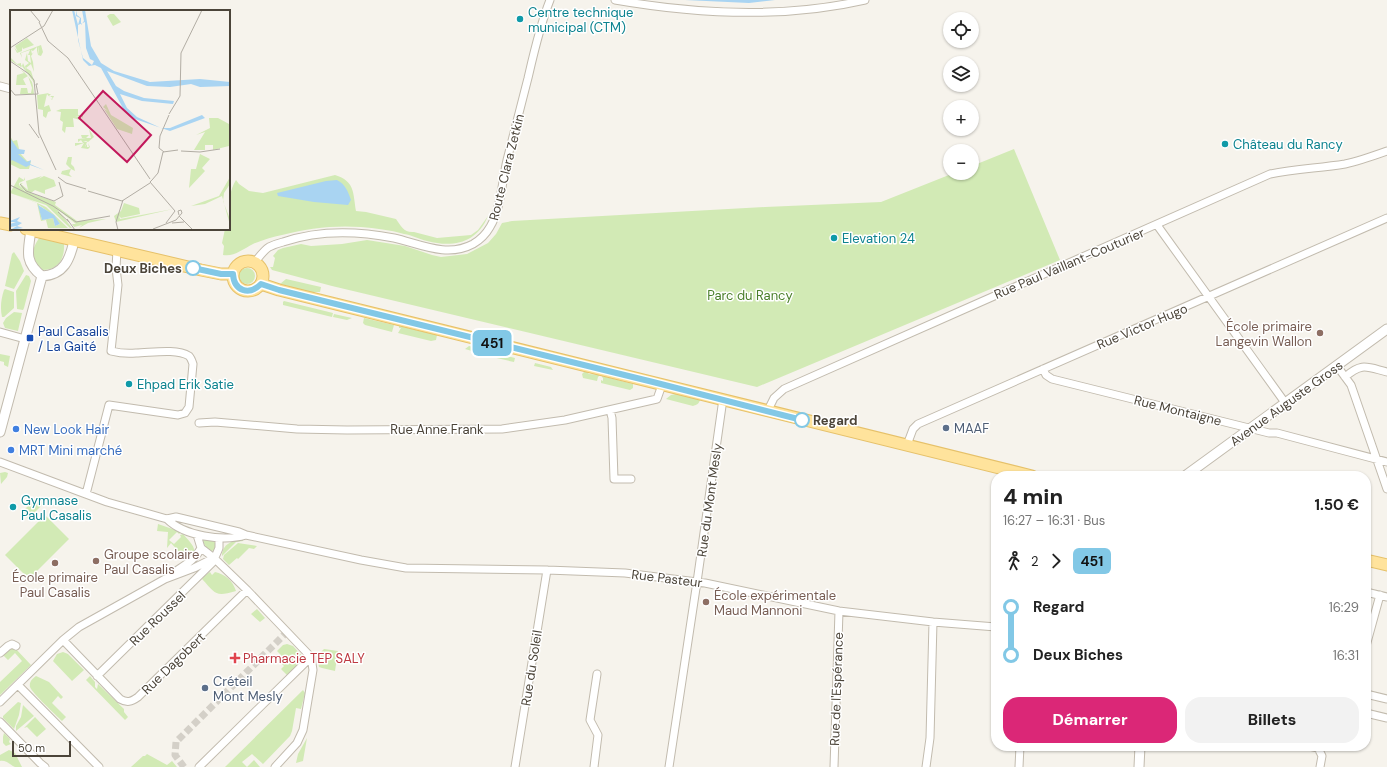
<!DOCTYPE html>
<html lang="fr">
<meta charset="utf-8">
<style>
:root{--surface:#fff;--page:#f2f2f2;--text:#222;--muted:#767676;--accent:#db2777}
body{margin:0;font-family:"DM Sans",sans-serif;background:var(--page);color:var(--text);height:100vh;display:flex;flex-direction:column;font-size:15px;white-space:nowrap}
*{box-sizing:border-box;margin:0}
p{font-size:13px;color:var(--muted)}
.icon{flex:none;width:22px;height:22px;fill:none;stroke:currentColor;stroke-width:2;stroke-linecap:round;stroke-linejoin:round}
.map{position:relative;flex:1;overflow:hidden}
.panel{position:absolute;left:991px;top:471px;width:380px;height:280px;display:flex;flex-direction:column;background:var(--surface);border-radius:16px;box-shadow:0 1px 3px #0004}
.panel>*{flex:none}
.badge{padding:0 8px;border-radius:6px;font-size:14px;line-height:26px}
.fabs{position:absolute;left:943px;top:12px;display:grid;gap:8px}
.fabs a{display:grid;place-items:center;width:36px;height:36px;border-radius:50%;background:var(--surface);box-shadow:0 1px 3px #0004;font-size:20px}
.scale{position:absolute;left:12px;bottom:10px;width:59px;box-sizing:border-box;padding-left:4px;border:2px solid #4b4439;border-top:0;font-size:11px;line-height:14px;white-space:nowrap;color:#4b4439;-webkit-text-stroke:3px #fff;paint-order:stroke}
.map>.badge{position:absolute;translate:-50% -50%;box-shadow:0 0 0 2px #fff}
.legs{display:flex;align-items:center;gap:6px;height:44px;padding:0 12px;font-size:13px}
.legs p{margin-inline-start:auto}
.headline{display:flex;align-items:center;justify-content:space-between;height:68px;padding:0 12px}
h1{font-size:22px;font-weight:800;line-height:30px}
.button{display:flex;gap:8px;margin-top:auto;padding:8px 12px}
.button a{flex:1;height:46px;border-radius:16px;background:var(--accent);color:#fff;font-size:16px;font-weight:800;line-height:46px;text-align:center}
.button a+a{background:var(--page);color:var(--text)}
ul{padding:0 12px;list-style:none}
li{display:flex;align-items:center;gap:14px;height:48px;font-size:15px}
li i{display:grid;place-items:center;width:6px;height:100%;margin:0 5px;background:currentColor}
li i::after{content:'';width:10px;height:10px;margin:-5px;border:3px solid;border-radius:50%;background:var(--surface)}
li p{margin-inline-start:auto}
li:first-child i{background:linear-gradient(#0000 50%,currentColor 0)}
li:last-child i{background:linear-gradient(currentColor 50%,#0000 0)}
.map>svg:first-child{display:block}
</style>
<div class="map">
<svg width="1387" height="767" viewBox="0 0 1387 767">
<rect width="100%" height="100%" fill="#f6f3ec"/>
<!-- green -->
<path fill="#d2eab5" d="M1014 149 1060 260 757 387 332 286 272 270 270 267H273L275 258 273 256 278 250 283 248 301 244 311 246 342 244 367 240 405 246 432 255 441 257 467 254 488 243 496 234 502 223 512 221 765 207 881 202 954 173H972V166Z
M335 175C355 181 353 193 356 211L366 212 396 219C401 226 404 233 414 232L437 238 471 235 478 230 488 216C477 243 453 248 427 241 419 239 412 235 404 234 390 230 375 228 361 227 336 225 307 228 282 235 273 237 262 240 253 244 243 249 234 257 223 255L224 246 222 243 225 229H229C229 213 227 194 236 180L239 184 249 191 263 193Z
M40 237 64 244C65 260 57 271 40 270 38 268 35 265 33 262 30 255 35 243 40 237Z
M14 252 20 261 24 271 14 289 5 286 12 254Z
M239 276a8 8 0 1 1 16 0a8 8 0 1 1-16 0Z
M26 275 29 276 31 281 24 308 23 310 17 309 16 291Z
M286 279 321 287 320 292H310L280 284Z
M5 289 14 292V308L4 317H2C0 308 1 299 4 290Z
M284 301 333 313 332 317 283 305V302Z
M14 312 22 313 18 331 5 328 3 323 6 318Z
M334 314 352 318 347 320 333 317Z
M364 318 394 325 392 332 365 325 363 323Z
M399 326 437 335 436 340 431 341 398 333 401 328H399Z
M469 346 484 349 485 352 482 354 480 351 478 353 473 352V350L472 351 465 349Z
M491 350 496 353 515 358 514 362 492 357Z
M0 354 10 356 8 367 4 365V362L0 361Z
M535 363 551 367 553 370 534 366Z
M584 372H587L589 374 600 375 598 377 597 381 583 378 582 374Z
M602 376 633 384V388L630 390 601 383V380L603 381V378L602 377Z
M676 394 700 400C699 404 696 405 693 406L666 399 671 395Z
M5 472 8 473 7 477 1 484 0 473Z
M38 496 44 503 28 519 22 512Z
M45 515 69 539 29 579 5 555Z
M158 524 181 532 179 534 177 532 169 540 174 544 181 537 180 535 183 534C189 541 205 555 183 557V553H180L171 543 167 548 168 532 157 531Z
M202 539 215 540 216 545 214 550 210 552 207 550Z
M243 539V541L236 542 222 556C222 544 233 540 243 539Z
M238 543 257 546 254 549 249 548 238 559 237 558 229 565 223 559 224 555Z
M210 572 212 575 215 572C225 574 233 581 236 591 215 597 216 594 202 579L204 576Z
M257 609 265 618 260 622 251 614Z
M287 644 293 646 304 658 303 660 288 676 281 669 284 666 275 657H279L281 659 283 657 277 651 283 645Z
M11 648H15L31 665 0 695V682L22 661 15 653 8 660 3 655Z
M324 649 338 651 335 671 322 668 319 667 317 656Z
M63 652 68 654 84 670 72 681 53 661 57 654Z
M36 676 49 682 63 697 61 699 58 696 52 703 66 717 62 721C56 715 32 693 30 687 29 682 32 679 36 676Z
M90 676 95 682V687L97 689 98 684 124 709V712L128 717 125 720 86 680Z
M303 690 305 693 301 709 296 708 292 731 290 736 263 764 252 754 242 762 247 767 254 760 260 767H225Z
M18 702 21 703 19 715 14 729 3 718V716Z
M23 705 34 716 16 731V726L21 717Z
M35 717 46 729 37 737 27 727 24 728Z
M4 733 10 739 9 742 11 744 6 746 3 743V737Z
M307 738 303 761 296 763 298 754Z
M9 750 15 753 22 767C22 767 16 767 15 767 10 765 7 760 0 761V755Z
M147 754 167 765 172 761 177 767H131L143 756H145Z"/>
<!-- water -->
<path fill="#a9d4f2" d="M685 0H775L749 3Z
M337 180C345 184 348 191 351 200L348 205 314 202 278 196 277 193 326 181Z"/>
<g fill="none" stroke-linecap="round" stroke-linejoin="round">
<!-- minor-tunnel -->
<path stroke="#d4d0c8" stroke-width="7" stroke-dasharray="7 3.5" stroke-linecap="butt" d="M184 767 175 755 176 742 287 632"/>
<!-- minor casing -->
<g stroke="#c2bbae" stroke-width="9">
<path id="minor" d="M615 0C696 14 783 19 865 0
M0 86 11 89
M1157 225 1286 404
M255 262C259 257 264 250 269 247 273 245 279 243 283 242 318 230 358 231 394 238 420 244 447 258 473 244 480 240 486 234 490 227 501 209 502 181 507 160 514 133 521 106 528 78 534 52 540 25 550 0
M0 332 25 339
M1337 366 1351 385 1387 489
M1043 369 1046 375 1052 379 1269 433H1277L1387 462
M1345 377C1362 362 1367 367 1387 372
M610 410 612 418 614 479H631
M768 410 774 398 784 389 1270 174C1295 169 1320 168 1345 164 1359 161 1373 156 1387 151
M199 423 215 422 297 429 347 430 502 429 565 420 657 399 662 385
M907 445 913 429 918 424 1387 218
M0 462 107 502 167 519 176 517 239 532 246 535
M86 494 109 405 178 415 185 413 189 407 193 364C192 361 191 358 189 356 176 348 150 353 136 353 127 354 119 353 111 351L118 285 116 268 117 250
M167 519C184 536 223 542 246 535L361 560 406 568 547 570 625 573 705 583 839 611 933 622 996 627
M197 535 201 548 214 558 247 590 311 657 313 670 303 730 297 743 275 767
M170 575C181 567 195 561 201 548
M1366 592 1387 597
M63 640 120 699C127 703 131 702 138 697L247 590
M1366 646 1380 595
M0 653 8 646 12 644 16 646
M97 676 213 562 219 548V538
M18 685 99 767
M1366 694 1387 699
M0 702 63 640 79 627 165 579 194 568 214 558
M1366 713 1387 718
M0 722 40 763 45 767
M1309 746 1318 748 1322 756 1320 767
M199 767 311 657
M515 767 547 570
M594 767 598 735 590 720 597 674
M669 767 698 575 723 399
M834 767 839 611
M926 767 930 738 933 622
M1019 767 1020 746"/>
</g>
<!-- tertiary casing -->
<g stroke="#c2bbae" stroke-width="11">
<path id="tertiary" d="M31 230C28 251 24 262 42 276 64 275 70 259 74 241
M0 432 42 276
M1185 476 1387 329
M1139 767 1140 746"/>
</g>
<!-- primary casing -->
<g stroke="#e6c16a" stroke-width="13">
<path id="primary" d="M0 223 11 225
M26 229 201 270 221 274H233
M233 276a15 15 0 1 1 30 0a15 15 0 1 1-30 0Z
M261 284 279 290C530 353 781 413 1032 476
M1366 560 1387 565"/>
</g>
<!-- minor -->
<use href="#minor" stroke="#fff" stroke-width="7"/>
<!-- tertiary -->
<use href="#tertiary" stroke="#fff" stroke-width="9"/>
<!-- primary -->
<use href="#primary" stroke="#ffe39c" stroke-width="11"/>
</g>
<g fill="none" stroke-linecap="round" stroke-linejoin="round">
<!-- line-1 casing -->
<g stroke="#fff" stroke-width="9">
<path id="line-1" d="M193 268 221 274H233C234 291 249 296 261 284L279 290 653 382 802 420"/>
</g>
<!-- line-1 -->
<use href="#line-1" stroke="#82c8e6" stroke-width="6"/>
</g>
<!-- markers -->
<g fill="#0f9aa8" stroke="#fff" stroke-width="1.5">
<circle cx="520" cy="19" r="4"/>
<circle cx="1225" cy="144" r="4"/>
<circle cx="834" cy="238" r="4"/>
<circle cx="129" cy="384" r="4"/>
<circle cx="13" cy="507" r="4"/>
</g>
<g fill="#fff" stroke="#82c8e6" stroke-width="2">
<circle cx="193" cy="268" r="7"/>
<circle cx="802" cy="420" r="7"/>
</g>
<g fill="#8d6e63" stroke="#fff" stroke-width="1.5">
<circle cx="1320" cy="333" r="4"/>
<circle cx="96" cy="561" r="4"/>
<circle cx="55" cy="563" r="4"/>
<circle cx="706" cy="602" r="4"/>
</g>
<rect fill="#1a4fb4" stroke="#fff" stroke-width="1.5" x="26" y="334" width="8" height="8" rx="2"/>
<g fill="#5c6f8a" stroke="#fff" stroke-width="1.5">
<circle cx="946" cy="428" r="4"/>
<circle cx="205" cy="688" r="4"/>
</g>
<g fill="#3f7fe0" stroke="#fff" stroke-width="1.5">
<circle cx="16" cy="429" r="4"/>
<circle cx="11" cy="450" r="4"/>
</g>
<path fill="#e0444e" stroke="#fff" stroke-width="1.5" d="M233 652h4v4h4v4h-4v4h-4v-4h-4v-4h4z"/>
<g text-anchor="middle" stroke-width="3" stroke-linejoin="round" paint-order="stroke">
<!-- culture labels -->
<g font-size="13" fill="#0d838f" stroke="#fff" text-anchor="start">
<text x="528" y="17">Centre technique<tspan x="528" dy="15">municipal (CTM)</tspan></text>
<text x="1233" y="149">Château du Rancy</text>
<text x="842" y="243">Elevation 24</text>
<text x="137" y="389">Ehpad Erik Satie</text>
<text x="21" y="505">Gymnase<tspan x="21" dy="15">Paul Casalis</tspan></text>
</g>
<!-- street labels -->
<g font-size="13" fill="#4b4439" stroke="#fff">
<text transform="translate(506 167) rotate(-76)" y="5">Route Clara Zetkin</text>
<text transform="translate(1069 263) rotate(-23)" y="5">Rue Paul Vaillant-Couturier</text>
<text transform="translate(1142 326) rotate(-23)" y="5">Rue Victor Hugo</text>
<text transform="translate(1286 403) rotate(-36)" y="5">Avenue Auguste Gross</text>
<text transform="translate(1178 410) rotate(14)" y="5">Rue Montaigne</text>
<text x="437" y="434">Rue Anne Frank</text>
<text transform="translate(709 500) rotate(-82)" y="5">Rue du Mont Mesly</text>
<text transform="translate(667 578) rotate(7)" y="5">Rue Pasteur</text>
<text transform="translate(157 618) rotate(-44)" y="5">Rue Roussel</text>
<text transform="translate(173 663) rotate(-44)" y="5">Rue Dagobert</text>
<text transform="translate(531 668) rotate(-81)" y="5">Rue du Soleil</text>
<text transform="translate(836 689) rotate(-88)" y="5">Rue de l'Espérance</text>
</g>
<!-- stop labels -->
<g font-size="13" font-weight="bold" fill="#4b4439" stroke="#fff" text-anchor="end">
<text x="182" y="273">Deux Biches</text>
<text x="813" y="425" text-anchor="start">Regard</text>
</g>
<!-- park labels -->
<g font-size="13" fill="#4a7f2a" stroke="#fff">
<text x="750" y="300">Parc du Rancy</text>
</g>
<!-- education labels -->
<g font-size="13" fill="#785e54" stroke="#fff" text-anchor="start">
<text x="1312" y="331" text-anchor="end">École primaire<tspan x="1312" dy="15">Langevin Wallon</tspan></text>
<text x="104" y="559">Groupe scolaire<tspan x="104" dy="15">Paul Casalis</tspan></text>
<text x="55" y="582" text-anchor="middle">École primaire<tspan x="55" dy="15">Paul Casalis</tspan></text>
<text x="714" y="600">École expérimentale<tspan x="714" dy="15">Maud Mannoni</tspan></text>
</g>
<!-- transit labels -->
<g font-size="13" fill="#164399" stroke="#fff" text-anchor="start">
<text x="38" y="336">Paul Casalis<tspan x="38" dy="15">/ La Gaité</tspan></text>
</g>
<!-- service labels -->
<g font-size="13" fill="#4e5e75" stroke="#fff" text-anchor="start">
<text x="954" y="433">MAAF</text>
<text x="213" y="686">Créteil<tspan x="213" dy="15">Mont Mesly</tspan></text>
</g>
<!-- shop labels -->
<g font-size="13" fill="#366cbe" stroke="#fff" text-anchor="start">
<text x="24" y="434">New Look Hair</text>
<text x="19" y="455">MRT Mini marché</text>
</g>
<!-- health labels -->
<g font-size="13" fill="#be3a42" stroke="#fff" text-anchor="start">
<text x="243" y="663">Pharmacie TEP SALY</text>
</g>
</g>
<!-- overview -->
<g transform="translate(10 10)">
<rect width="220" height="220" fill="#f6f3ec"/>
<path d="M100 4H104L111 12 103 16 97 6ZM17 28 24 35 13 39 12 37V41L7 43 4 37 8 42 5 36ZM31 35 33 42 31 46 28 45 29 36 27 45V37L23 41 21 40 22 44 24 42 21 46 23 52 24 62 21 54 16 58 21 61 25 74 12 56 11 57 0 50V47L7 54 11 53V55L12 56 13 53 16 60 15 56 19 53 15 50 17 43 18 51 21 53 20 45H18L20 40 11 43 12 48 10 43ZM11 60 14 62 17 65 22 72 23 76 24 84H10L11 78H17L18 83H21L22 78 18 66 13 69 16 75H6L7 65 14 63ZM219 78V136L203 140V135H195V140H184L195 122 186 125 200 118 199 108H208L219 114ZM39 83 38 84H41L39 86 41 89 43 88 40 86H44L42 90 37 84 34 97 39 95 41 101 38 102 36 108 33 106V100L28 99 27 85ZM96 94 101 105 123 118 122 124 107 119 94 99 98 101 93 97ZM51 99H68V105H73V109L72 106H65L71 107 70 110 63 108 64 117H56L55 123 52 120 53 112 50 110 51 102 46 101ZM79 119 84 127 78 132 76 131 73 132H77L75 137 77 134V137H79L78 133 80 137 78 139 71 138 74 133 65 136V133H73L71 130 68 132V129L76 128H72L71 125H79L76 128H81ZM0 126 3 131 7 130 10 143 17 151H21L19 159H10L0 154ZM190 144 200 149 192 158 195 161 179 178 181 159H186ZM58 147H62L61 154 64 157 65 161 61 159 59 164 62 167 51 164 52 161 61 159 56 154ZM32 166 28 169 34 166 44 170 46 176 35 180V184L25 180 21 183 16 181 12 178 10 174 11 173H13L11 174 18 180 16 171ZM9 167 14 170 15 167V170L9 173V177V175L15 181 46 192 45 195 67 211 96 209 78 213 69 218 72 215 64 217 62 214H66L47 199 62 218H60L36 195 0 183ZM220 167V174L214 183 213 191 220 209V215L212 186 195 194 181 196 209 186ZM0 183 25 192 36 197 58 218H38L36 210 31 211 27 193ZM29 195 43 205 50 214 45 216 43 208 32 210ZM114 193 129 198 130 204 111 208 109 206 110 209 163 199 106 212 104 206 111 201Z" fill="#d2eab5" fill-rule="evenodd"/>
<path d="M62 0H64L68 15 70 8 66 6V0L67 5 71 8V15L74 11 72 0H75L81 36 91 53 104 61 140 72 190 69 220 72V76L190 77 181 74 160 77 137 76 97 61 106 76 114 81 134 88 164 91 163 94 132 91 110 84 117 98 127 107 151 118H160L192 105 195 108 160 121 125 109 114 100 91 58 85 55 79 56 73 50ZM75 12 76 38 80 49 84 51 82 55 73 48 68 30V15ZM0 128 8 139 15 140 14 144H8L17 152 21 150 20 154 34 160 20 155 16 157 2 150 0 152ZM28 195 44 205 50 214 45 216 43 208 32 210ZM10 207 7 211 12 213 7 216 13 218 0 220 7 216 0 217V214L6 212H0V211Z" fill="#a9d4f2" fill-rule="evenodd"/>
<path fill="none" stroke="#b2ada4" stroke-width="1" d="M20 0 30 12M29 12 38 31 58 48 140 169M0 38 34 16 43 0M0 51 19 64 24 70 29 123 46 160M0 79 5 85 28 84M28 84 26 74H28M159 104 170 86 171 43 192 0M19 114 29 128M171 141 190 142 210 139M154 142 149 138 150 126 159 105M48 167 56 173 76 179M142 170 140 172 165 201M142 170 148 163 153 142 168 140M10 174 16 181 44 191 53 186 49 172M0 175 43 196 66 212 100 206M78 181 112 191 140 173M48 202 59 212M169 206 183 220M57 209 65 220M156 213 165 201M162 213 174 212M143 219 166 210 172 203 171 200 168 201 169 205M108 220 106 212 113 190"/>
<path fill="#c2185b" fill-opacity="0.15" stroke="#c2185b" stroke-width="2" d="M93 81 141 125 117 152 69 108Z"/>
<rect width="220" height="220" fill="none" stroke="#4b4439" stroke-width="2"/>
</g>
</svg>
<div class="fabs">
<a><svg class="icon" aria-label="locate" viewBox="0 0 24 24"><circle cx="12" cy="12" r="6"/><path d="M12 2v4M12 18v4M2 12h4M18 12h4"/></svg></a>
<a><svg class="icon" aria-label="layers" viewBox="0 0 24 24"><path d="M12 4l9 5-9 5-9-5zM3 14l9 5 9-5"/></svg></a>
<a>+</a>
<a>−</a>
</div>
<div class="scale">50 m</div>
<b class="badge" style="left:492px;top:343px;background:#82c8e6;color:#111">451</b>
<section class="panel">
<div class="headline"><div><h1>4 min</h1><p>16:27 – 16:31 · Bus</p></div><b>1.50 €</b></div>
<div class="legs"><svg class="icon" aria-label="walk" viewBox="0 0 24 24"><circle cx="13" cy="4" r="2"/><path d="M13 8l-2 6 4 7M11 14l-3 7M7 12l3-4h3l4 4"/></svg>2<svg class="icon" aria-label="forward" viewBox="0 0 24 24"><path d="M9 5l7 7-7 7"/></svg><b class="badge" style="background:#82c8e6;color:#111">451</b></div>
<ul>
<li><i style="color:#82c8e6"></i><b>Regard</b><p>16:29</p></li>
<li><i style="color:#82c8e6"></i><b>Deux Biches</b><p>16:31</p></li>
</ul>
<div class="button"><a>Démarrer</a><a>Billets</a></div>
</section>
</div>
